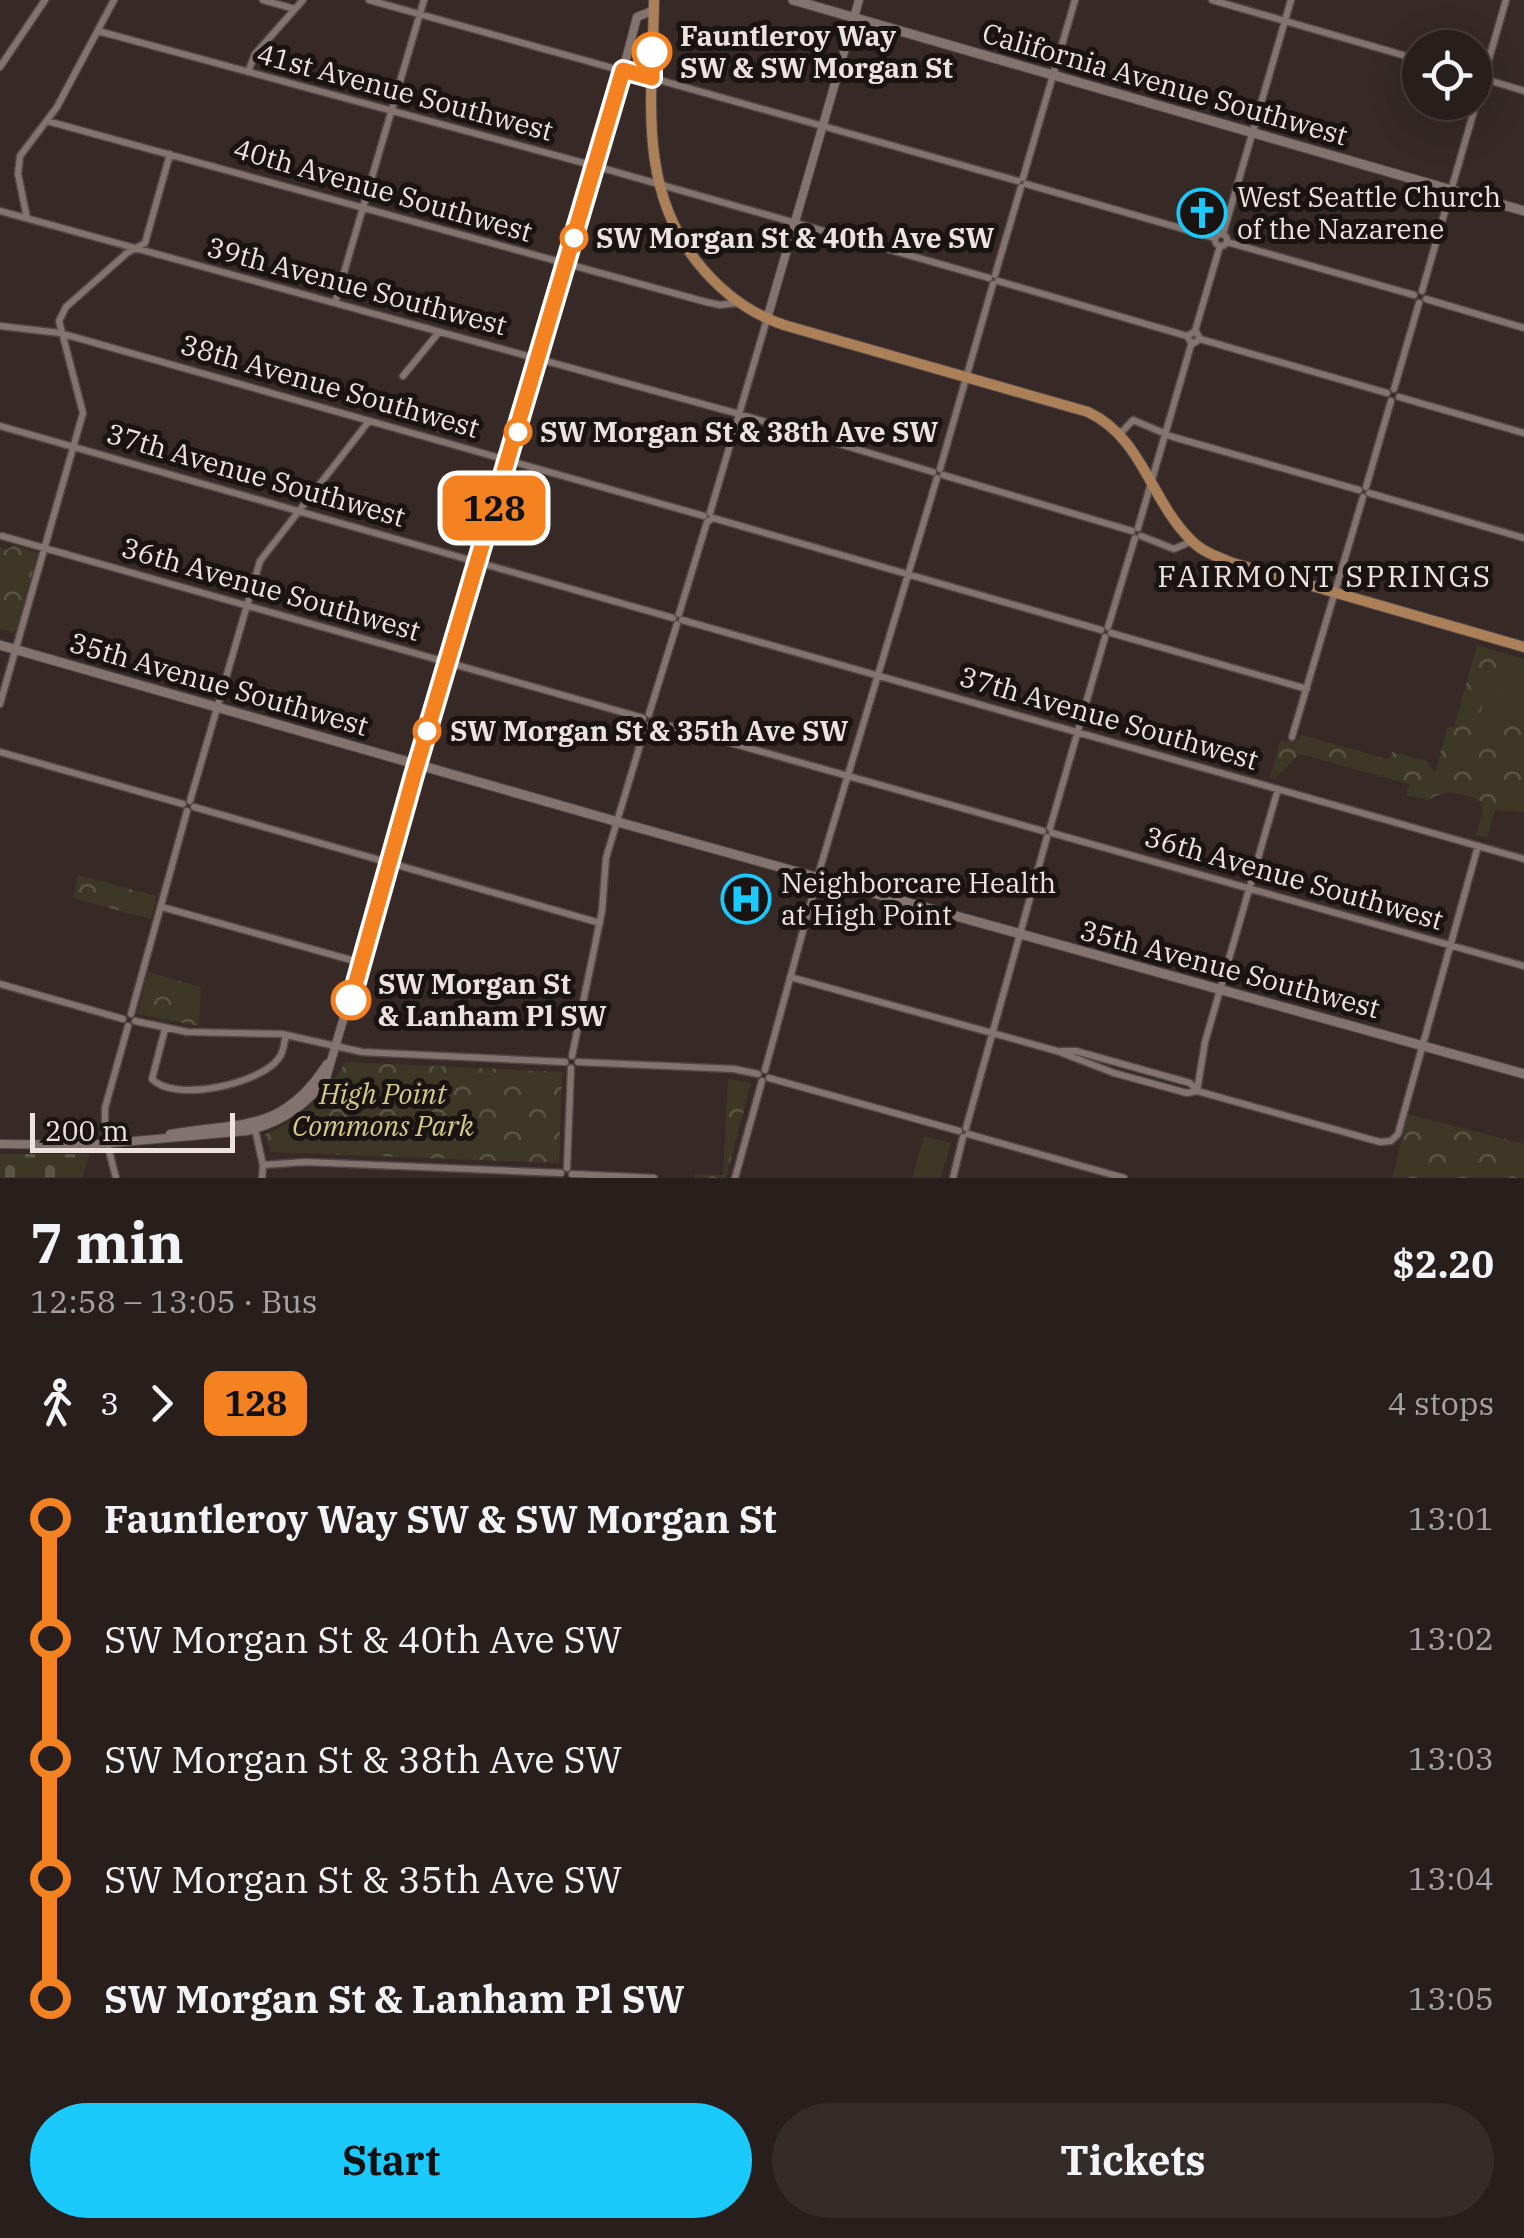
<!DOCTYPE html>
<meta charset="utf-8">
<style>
:root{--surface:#281f1c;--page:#342c29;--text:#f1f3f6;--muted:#a5a2a3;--line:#443d3b;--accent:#1acafc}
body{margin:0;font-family:"IBM Plex Serif",serif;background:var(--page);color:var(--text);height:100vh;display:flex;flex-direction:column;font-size:38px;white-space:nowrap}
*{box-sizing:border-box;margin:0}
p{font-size:32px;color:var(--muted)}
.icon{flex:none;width:55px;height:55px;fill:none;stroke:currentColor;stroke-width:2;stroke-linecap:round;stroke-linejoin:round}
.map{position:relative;height:1178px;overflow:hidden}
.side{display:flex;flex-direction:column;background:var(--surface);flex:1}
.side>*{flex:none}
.badge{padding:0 20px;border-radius:15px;font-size:35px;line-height:65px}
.tools{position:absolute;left:1402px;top:30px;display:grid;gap:20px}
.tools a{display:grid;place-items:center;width:90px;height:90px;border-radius:50%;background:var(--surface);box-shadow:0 10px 40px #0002,0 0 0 2px var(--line);font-size:50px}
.scale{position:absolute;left:30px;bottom:25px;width:205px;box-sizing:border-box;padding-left:10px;border:5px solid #ece3e1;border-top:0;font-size:28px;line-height:35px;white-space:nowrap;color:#ece3e1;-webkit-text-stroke:8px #191312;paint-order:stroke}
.map>.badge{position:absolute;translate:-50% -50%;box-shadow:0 0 0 5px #fff}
.legs{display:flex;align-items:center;gap:15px;height:110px;padding:0 30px;font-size:32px}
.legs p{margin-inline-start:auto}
.summary{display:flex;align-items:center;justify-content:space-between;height:170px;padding:0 30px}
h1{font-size:55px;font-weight:700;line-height:75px}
.button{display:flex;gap:20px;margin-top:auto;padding:20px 30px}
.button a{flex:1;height:115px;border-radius:60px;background:var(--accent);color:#111;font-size:40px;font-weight:700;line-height:115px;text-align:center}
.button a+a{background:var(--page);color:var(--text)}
ul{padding:0 30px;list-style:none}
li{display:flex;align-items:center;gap:35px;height:120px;font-size:38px}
li i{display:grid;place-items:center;width:15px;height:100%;margin:0 12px;background:currentColor}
li i::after{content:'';width:25px;height:25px;margin:-12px;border:8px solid;border-radius:50%;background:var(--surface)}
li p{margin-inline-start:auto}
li:first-child i{background:linear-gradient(#0000 50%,currentColor 0)}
li:last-child i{background:linear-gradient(currentColor 50%,#0000 0)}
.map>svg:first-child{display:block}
</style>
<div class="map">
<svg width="1524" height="1178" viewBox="0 0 1524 1178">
<defs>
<pattern id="forest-crowns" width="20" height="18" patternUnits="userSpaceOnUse" patternTransform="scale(2.5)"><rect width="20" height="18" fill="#3c3825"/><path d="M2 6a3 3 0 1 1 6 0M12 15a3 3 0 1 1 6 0" fill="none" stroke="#585544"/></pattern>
<pattern id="cemetery-stones" width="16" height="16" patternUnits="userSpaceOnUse" patternTransform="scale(2.5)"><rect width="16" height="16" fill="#3c3825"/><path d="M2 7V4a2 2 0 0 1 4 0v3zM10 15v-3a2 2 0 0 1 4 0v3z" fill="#585544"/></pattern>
</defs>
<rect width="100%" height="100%" fill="#362926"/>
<!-- forest -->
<path fill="url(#forest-crowns)" d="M15 545 38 553 15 633 0 629V547L6 550Z
M1477 645 1524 659V812L1495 810 1487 838 1476 835 1482 815 1481 801C1460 793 1447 788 1428 800L1406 795 1409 784 1300 754 1275 778 1270 777 1280 741H1296L1302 735 1388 759 1392 752 1427 761 1435 773 1447 728 1454 727Z
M78 875 157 896 151 919 72 898Z
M148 972 201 987 199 1026 137 1014Z
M346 1062 562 1072 559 1163 271 1152 264 1135C302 1118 324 1096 346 1062Z
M728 1079 751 1083 726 1178H695V1174L723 1175Z
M1408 1114 1524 1144V1178H1392Z"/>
<!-- cemetery -->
<path fill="url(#cemetery-stones)" d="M0 1154H89L83 1178H0Z"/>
<!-- garden -->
<path fill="#3c3825" d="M1507 670 1524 675V729L1508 724 1500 731 1480 726 1478 721 1483 704 1498 699Z
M924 1136 951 1143 941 1178H912Z"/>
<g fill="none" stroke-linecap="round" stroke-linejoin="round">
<!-- minor casing -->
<g stroke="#534846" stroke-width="9">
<path id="minor" d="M263 0 295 9
M369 0 623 71
M1212 0 1420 60
M98 31 595 166 989 278
M0 67 45 0
M248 72 255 54 303 0
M1475 76 1524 91
M652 78 1018 181
M47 121 706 302 720 305 738 303
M1023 178 1075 0
M1026 184 1215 238
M0 211 739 414 933 472
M27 218 18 174 20 156 57 107 114 0
M1215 240a6 6 0 1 1 12 0a6 6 0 1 1-12 0Z
M1223 234 1291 0
M1227 242 1414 295
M995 275 1021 187
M998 281 1187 336
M1422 291 1506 0
M1426 299 1524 328
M335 303 424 0
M0 326 60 333 704 516
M1195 331 1220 246
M1200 339 1387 393
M403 376 439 332
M1394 389 1419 303
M1399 397 1524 433
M0 426 673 618
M1120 434 1133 420 1173 437 1359 490
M940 469 993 284
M943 475 1132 531
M1366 487 1391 401
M1369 493 1524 538
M710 513 767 319
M713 518 1101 630
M1138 528 1191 345 1200 339 1196 331 1187 336 1192 344
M2 536 643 718
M1141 536 1174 549 1192 541
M679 614 707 522 713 518
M682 620 1524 859
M1108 627 1135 538
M1111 633 1307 689
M0 704 83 413 59 321 66 307 127 253 145 243 170 154
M649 714 677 624
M653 721 1043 831
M1292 737 1363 497
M0 752 183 804
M190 801 260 561 369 421
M194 807 600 923
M1050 828 1105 637
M1052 833 1524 966
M162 907 362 963
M790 977 1057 1051 1114 1073 1187 1093 1197 1091 1380 1142 1391 1141 1398 1134 1478 846
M0 984 123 1019
M131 1014 187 811
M135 1021 187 1032 282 1034 362 1052 565 1062
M165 1029 152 1079C174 1103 261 1084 279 1058 284 1052 284 1042 286 1035
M1061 1051H1076L1190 1083 1197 1090
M572 1056 602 911 606 858 646 725
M578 1062 734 1069 758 1074
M765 1070 821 865 937 478
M769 1078 959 1131
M1197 1091 1205 1042 1278 789
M254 1125 263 1165 262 1178
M966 1128 1047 837
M968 1134 1124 1178
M263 1165 305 1162 561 1173
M567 1168 571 1068
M572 1174 654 1178
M116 1178 105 1135V1108L128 1026
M735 1178 762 1081
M953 1178 963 1137"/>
</g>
<!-- tertiary casing -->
<g stroke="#534846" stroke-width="10">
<path id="tertiary" d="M623 71 652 78
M767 319 859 0
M170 1134C241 1121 282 1134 327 1064
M0 1144 89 1145 247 1131C280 1123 307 1106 326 1078L621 78 637 17 654 10"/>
</g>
<!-- secondary casing -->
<g stroke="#534846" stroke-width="11">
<path id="secondary" d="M793 0 1524 211
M0 645 625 824 1524 1074"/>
</g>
<!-- primary casing -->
<g stroke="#534846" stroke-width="12">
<path id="primary" d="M654 0C653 93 636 184 697 262 721 292 748 313 784 325L1088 412C1143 438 1150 500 1191 540 1202 552 1218 557 1233 563L1524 647"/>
</g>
<!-- minor -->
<use href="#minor" stroke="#83736f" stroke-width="6"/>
<!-- tertiary -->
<use href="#tertiary" stroke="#83736f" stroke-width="8"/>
<!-- secondary -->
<use href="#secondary" stroke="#83736f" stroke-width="9"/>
<!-- primary -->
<use href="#primary" stroke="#ab8059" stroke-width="10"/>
</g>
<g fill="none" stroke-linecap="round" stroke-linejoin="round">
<!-- line-1 casing -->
<g stroke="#fff" stroke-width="22">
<path id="line-1" d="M351 1000 414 775 623 70 652 78V52"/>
</g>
<!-- line-1 -->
<use href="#line-1" stroke="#f58220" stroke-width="15"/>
</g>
<!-- icons -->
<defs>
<g id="church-ring" transform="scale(2.5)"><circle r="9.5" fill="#191312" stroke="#1acafc" stroke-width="1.5"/><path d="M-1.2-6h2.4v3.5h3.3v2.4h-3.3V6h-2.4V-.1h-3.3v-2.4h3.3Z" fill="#1acafc"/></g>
<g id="hospital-ring" transform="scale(2.5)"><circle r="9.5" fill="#191312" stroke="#1acafc" stroke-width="1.5"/><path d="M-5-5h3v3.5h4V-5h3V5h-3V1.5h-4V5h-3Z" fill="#1acafc"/></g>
</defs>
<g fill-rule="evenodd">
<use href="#church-ring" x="1202" y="213"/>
<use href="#hospital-ring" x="746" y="899"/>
</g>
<!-- markers -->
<g fill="#fff" stroke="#f58220" stroke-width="5">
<circle cx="652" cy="52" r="18"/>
<circle cx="574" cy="238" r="12"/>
<circle cx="518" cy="432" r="12"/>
<circle cx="427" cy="731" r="12"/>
<circle cx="351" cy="1000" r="18"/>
</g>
<g text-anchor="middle" stroke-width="10" stroke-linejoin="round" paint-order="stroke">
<!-- stop labels -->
<g font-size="28" font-weight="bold" fill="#ece3e1" stroke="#191312" text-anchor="start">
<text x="680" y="46">Fauntleroy Way<tspan x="680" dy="32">SW &amp; SW Morgan St</tspan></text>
<text x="596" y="248">SW Morgan St &amp; 40th Ave SW</text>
<text x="540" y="442">SW Morgan St &amp; 38th Ave SW</text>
<text x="450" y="741">SW Morgan St &amp; 35th Ave SW</text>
<text x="378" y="994">SW Morgan St<tspan x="378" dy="32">&amp; Lanham Pl SW</tspan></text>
</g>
<!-- street labels -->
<g font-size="28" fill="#ece3e1" stroke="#191312">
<text transform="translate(1165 84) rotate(16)" y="10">California Avenue Southwest</text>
<text transform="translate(405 92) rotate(15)" y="10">41st Avenue Southwest</text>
<text transform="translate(383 190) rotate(16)" y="10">40th Avenue Southwest</text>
<text transform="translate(357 286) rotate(15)" y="10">39th Avenue Southwest</text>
<text transform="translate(330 386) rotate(16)" y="10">38th Avenue Southwest</text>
<text transform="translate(256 475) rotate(16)" y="10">37th Avenue Southwest</text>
<text transform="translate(271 589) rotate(16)" y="10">36th Avenue Southwest</text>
<text transform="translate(219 684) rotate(16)" y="10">35th Avenue Southwest</text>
<text transform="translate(1109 718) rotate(16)" y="10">37th Avenue Southwest</text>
<text transform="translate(1294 878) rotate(16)" y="10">36th Avenue Southwest</text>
<text transform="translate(1230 969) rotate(15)" y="10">35th Avenue Southwest</text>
</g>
<!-- poi labels -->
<g font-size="28" fill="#ece3e1" stroke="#191312" text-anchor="start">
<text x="1237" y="207">West Seattle Church<tspan x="1237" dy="32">of the Nazarene</tspan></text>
<text x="781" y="893">Neighborcare Health<tspan x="781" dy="32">at High Point</tspan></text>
</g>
<!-- park labels -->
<g font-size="28" font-style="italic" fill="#d4c88b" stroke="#191312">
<text x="383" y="1104">High Point<tspan x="383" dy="32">Commons Park</tspan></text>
</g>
<!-- neighbourhood labels -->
<g font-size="30" letter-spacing="2.5" fill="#ece3e1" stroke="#191312">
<text x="1325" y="587">FAIRMONT SPRINGS</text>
</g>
</g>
</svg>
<div class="tools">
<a><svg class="icon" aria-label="locate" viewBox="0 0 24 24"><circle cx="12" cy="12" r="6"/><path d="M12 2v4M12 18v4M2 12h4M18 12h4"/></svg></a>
</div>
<div class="scale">200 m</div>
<b class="badge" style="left:494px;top:508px;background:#f58220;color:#111">128</b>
</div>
<section class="side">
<div class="summary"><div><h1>7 min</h1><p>12:58 – 13:05 · Bus</p></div><b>$2.20</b></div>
<div class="legs"><svg class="icon" aria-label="walk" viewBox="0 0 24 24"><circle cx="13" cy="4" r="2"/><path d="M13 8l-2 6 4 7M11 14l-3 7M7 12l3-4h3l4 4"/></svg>3<svg class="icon" aria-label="forward" viewBox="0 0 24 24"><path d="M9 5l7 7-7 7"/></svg><b class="badge" style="background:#f58220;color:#111">128</b><p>4 stops</p></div>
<ul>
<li><i style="color:#f58220"></i><b>Fauntleroy Way SW &amp; SW Morgan St</b><p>13:01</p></li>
<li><i style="color:#f58220"></i><span>SW Morgan St &amp; 40th Ave SW</span><p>13:02</p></li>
<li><i style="color:#f58220"></i><span>SW Morgan St &amp; 38th Ave SW</span><p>13:03</p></li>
<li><i style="color:#f58220"></i><span>SW Morgan St &amp; 35th Ave SW</span><p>13:04</p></li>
<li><i style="color:#f58220"></i><b>SW Morgan St &amp; Lanham Pl SW</b><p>13:05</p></li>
</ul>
<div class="button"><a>Start</a><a>Tickets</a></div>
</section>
